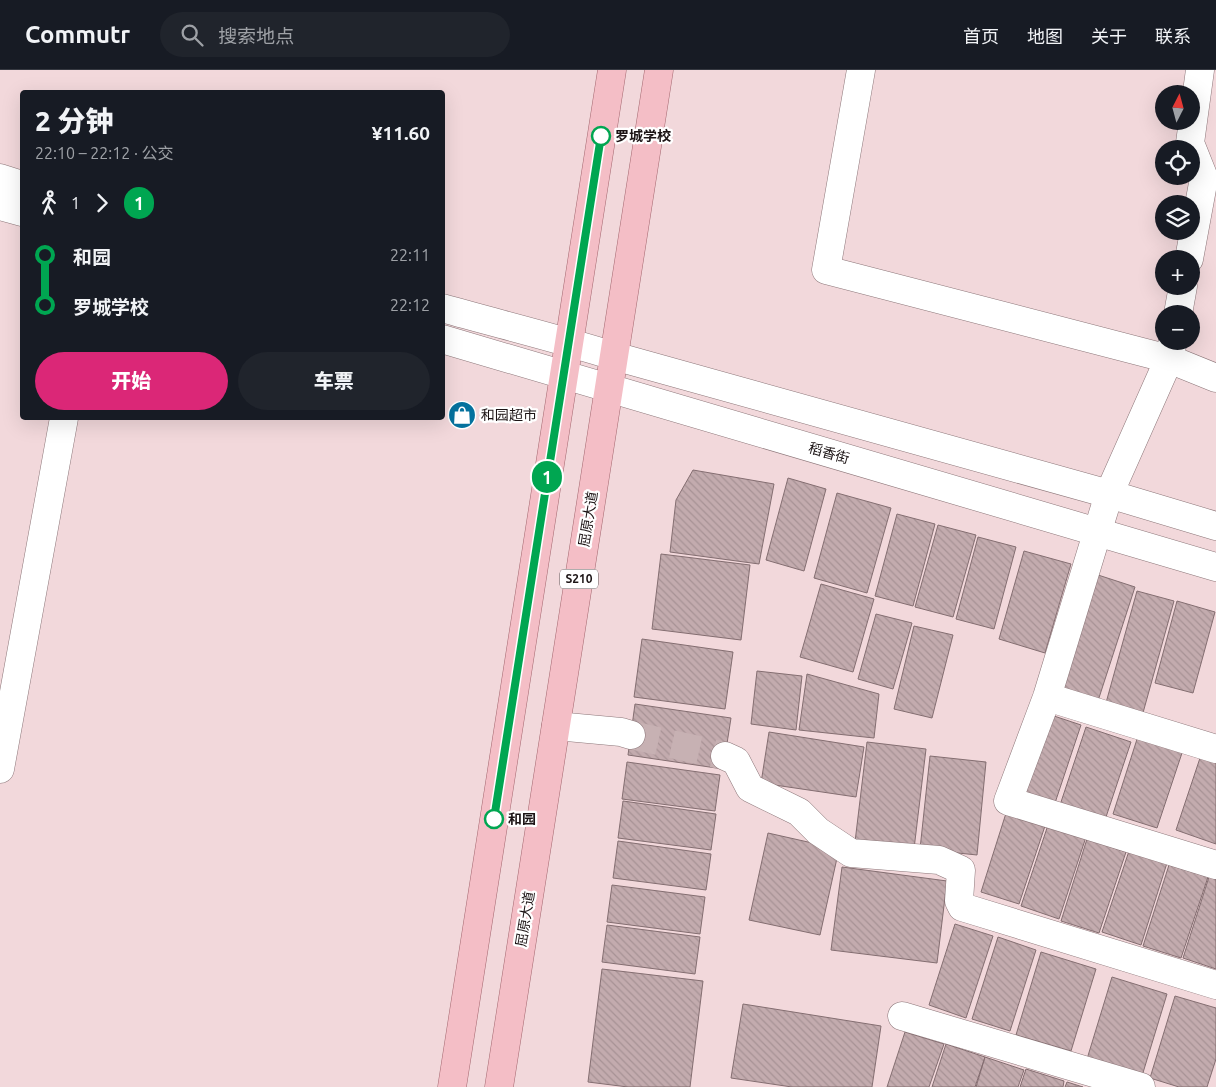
<!DOCTYPE html>
<html lang="zh">
<meta charset="utf-8">
<style>
:root{--surface:#171b24;--page:#20242c;--text:#f1f3f6;--muted:#9ea1a6;--line:#363941;--accent:#db2777}
body{margin:0;font-family:Ubuntu,"Noto Sans SC",sans-serif;background:var(--page);color:var(--text);height:100vh;display:flex;flex-direction:column;font-size:19px;white-space:nowrap}
*{box-sizing:border-box;margin:0}
p{font-size:16px;color:var(--muted)}
.icon{flex:none;width:28px;height:28px;fill:none;stroke:currentColor;stroke-width:2;stroke-linecap:round;stroke-linejoin:round}
.map{position:relative;flex:1;overflow:hidden}
.sheet{position:absolute;left:20px;top:20px;width:425px;height:330px;display:flex;flex-direction:column;background:var(--surface);border-radius:5px;box-shadow:0 5px 20px #0002}
.sheet>*{flex:none}
.badge{padding:0 10px;border-radius:16px;font-size:18px;line-height:32px}
.needle{width:32px;rotate:6deg}
.fabs{position:absolute;left:1155px;top:15px;display:grid;gap:10px}
.fabs a{display:grid;place-items:center;width:45px;height:45px;border-radius:50%;background:var(--surface);box-shadow:0 5px 20px #0002;font-size:25px}
.map>.badge{position:absolute;translate:-50% -50%;box-shadow:0 0 0 2px #fff}
.legs{display:flex;align-items:center;gap:8px;height:55px;padding:0 15px;font-size:16px}
.legs p{margin-inline-start:auto}
.head{display:flex;align-items:center;justify-content:space-between;height:85px;padding:0 15px}
h1{font-size:28px;font-weight:800;line-height:38px}
.button{display:flex;gap:10px;margin-top:auto;padding:10px 15px}
.button a{flex:1;height:58px;border-radius:30px;background:var(--accent);color:#fff;font-size:20px;font-weight:800;line-height:58px;text-align:center}
.button a+a{background:var(--page);color:var(--text)}
ul{padding:0 15px;list-style:none}
li{display:flex;align-items:center;gap:18px;height:50px;font-size:19px}
li i{display:grid;place-items:center;width:8px;height:100%;margin:0 6px;background:currentColor}
li i::after{content:'';width:12px;height:12px;margin:-6px;border:4px solid;border-radius:50%;background:var(--surface)}
li p{margin-inline-start:auto}
li:first-child i{background:linear-gradient(#0000 50%,currentColor 0)}
li:last-child i{background:linear-gradient(currentColor 50%,#0000 0)}
header{display:flex;align-items:center;gap:30px;box-sizing:border-box;height:70px;padding:0 25px;background:var(--surface);border-bottom:1px solid var(--line)}
header strong{font-size:24px}
nav{display:flex;gap:28px;margin-inline-start:auto;font-size:18px}
.search{width:350px;height:45px;background:var(--page);display:flex;align-items:center;gap:12px;box-sizing:border-box;padding:0 18px;border-radius:28px;color:var(--muted);font-size:19px}
.map>svg:first-child{display:block}
</style>
<header>
<strong>Commutr</strong>
<div class="search"><svg class="icon" aria-label="search" viewBox="0 0 24 24"><circle cx="10" cy="10" r="6"/><path d="M15 15l6 6"/></svg>搜索地点</div>
<nav><a>首页</a><a>地图</a><a>关于</a><a>联系</a></nav>
</header>
<div class="map">
<svg width="1216" height="1017" viewBox="0 0 1216 1017">
<defs>
<pattern id="building-back-hatch" width="6" height="6" patternUnits="userSpaceOnUse" patternTransform="scale(1.25)"><rect width="6" height="6" fill="#c3abae"/><path d="M-1 5l2 2M0 0l6 6M5-1l2 2" fill="none" stroke="#a79295"/></pattern>
</defs>
<rect width="100%" height="100%" fill="#f2d8db"/>
<!-- building -->
<path fill="url(#building-back-hatch)" stroke="#846e71" d="M693 400 774 414 759 494 670 482 676 430Z
M788 408 826 419 804 501 766 490Z
M837 423 891 438 867 523 814 508Z
M897 444 935 454 913 536 875 526Z
M938 455 976 465 953 547 915 537Z
M978 467 1016 477 994 559 956 549Z
M1024 481 1071 494 1045 583 999 569Z
M661 484 750 495 741 570 652 559Z
M1095 504 1135 517 1096 637 1056 625Z
M821 514 874 529 853 602 800 587Z
M1137 521 1174 531 1141 650 1104 640Z
M1177 531 1215 542 1193 623 1155 613Z
M876 544 912 553 893 619 858 609Z
M914 556 953 565 932 648 894 639Z
M642 569 733 582 725 639 634 627Z
M757 601 802 606 796 660 751 654Z
M807 604 879 624 874 668 799 660Z
M635 634 731 648 723 699 628 685Z
M1042 642 1081 655 1054 736 1016 724Z
M1086 657 1131 672 1104 753 1059 738Z
M769 662 864 677 856 727 761 713Z
M1139 663 1184 677 1157 758 1113 744Z
M867 672 926 679 914 779 855 772Z
M1203 679 1216 684V774L1176 760Z
M930 686 986 692 977 785 920 779Z
M627 692 720 705 715 741 622 729Z
M623 731 716 744 711 780 618 768Z
M1007 740 1046 753 1019 834 981 822Z
M1048 755 1086 767 1059 849 1021 836Z
M768 763 839 779 820 865 749 850Z
M1087 769 1126 782 1099 863 1061 851Z
M618 771 711 784 706 820 613 808Z
M1129 781 1167 793 1141 875 1102 862Z
M1169 795 1208 807 1181 888 1143 876Z
M842 797 947 811 937 893 831 880Z
M1209 807 1216 809V899L1183 888Z
M612 815 705 827 700 864 607 852Z
M955 854 993 866 966 948 929 935Z
M607 855 700 867 695 904 602 892Z
M998 867 1036 880 1010 961 972 949Z
M1041 882 1096 899 1071 981 1016 965Z
M602 899 703 911 690 1017H628L588 1012Z
M1112 907 1167 924 1142 1006 1087 989Z
M1175 926 1216 938V989L1207 1017H1179L1150 1008Z
M743 934 881 956 872 1017H792L731 1008Z
M905 962 944 974 929 1017H887Z
M946 974 985 987 975 1017H932Z
M985 987 1024 1000 1018 1017H976Z
M1026 999 1064 1011 1063 1017H1020Z
M1067 1012 1083 1017H1065Z"/>
<g fill="none" stroke-linecap="round" stroke-linejoin="round">
<!-- minor-tunnel -->
<path stroke="#c7b1b3" stroke-width="28" stroke-dasharray="28 14" stroke-linecap="butt" d="M631 665 725 686"/>
<!-- minor casing -->
<g stroke="#8c7679" stroke-width="29">
<path id="minor" d="M861 0 826 200 1169 289 1216 308
M1189 189 1204 108 1190 73 1200 0
M1178 244 1183 216
M1173 271 1169 289 1109 424 1047 627 1008 731 1216 795
M1047 627 1216 679
M556 656 621 662 631 665
M725 686 736 691 750 718 799 742 818 761 851 783 939 790 961 800 959 831 962 837 1216 915
M0 699 64 348
M902 946 1141 1017"/>
</g>
<!-- tertiary casing -->
<g stroke="#8c7679" stroke-width="29">
<path id="tertiary" d="M0 108 22 115
M0 136 22 142
M442 238C499 254 557 268 614 286L1109 424 1216 456
M442 269 1216 497"/>
</g>
<!-- primary casing -->
<g stroke="#a3676f" stroke-width="29">
<path id="primary" d="M452 1017 612 0
M499 1017 659 0"/>
</g>
<!-- minor -->
<use href="#minor" stroke="#fff" stroke-width="28"/>
<!-- tertiary -->
<use href="#tertiary" stroke="#fff" stroke-width="28"/>
<!-- primary -->
<use href="#primary" stroke="#f4bec6" stroke-width="28"/>
</g>
<g fill="none" stroke-linecap="round" stroke-linejoin="round">
<!-- line-1 casing -->
<g stroke="#fff" stroke-width="11">
<path id="line-1" d="M494 749 601 66"/>
</g>
<!-- line-1 -->
<use href="#line-1" stroke="#00a651" stroke-width="8"/>
</g>
<!-- icons -->
<defs>
<g id="shop-disc" transform="scale(1.4375)"><circle r="9.5" fill="#05729e" stroke="#fff"/><path d="M-5-2.5h2.3a2.7 3.5 0 0 1 5.4 0H5L5.5 6h-11ZM-1.5-2.5h3a1.5 2.3 0 0 0-3 0Z" fill="#fff"/></g>
</defs>
<g fill-rule="evenodd">
<use href="#shop-disc" x="462" y="345"/>
</g>
<!-- markers -->
<g fill="#fff" stroke="#00a651" stroke-width="2.5">
<circle cx="601" cy="66" r="9"/>
<circle cx="494" cy="749" r="9"/>
</g>
<g text-anchor="middle" stroke-width="4.5" stroke-linejoin="round" paint-order="stroke">
<!-- shield labels -->
<rect fill="#fff" stroke="#605a5b" stroke-width="1" x="560" y="499.5" width="38" height="19" rx="4"/>
<g font-size="12" font-weight="bold" fill="#1c1415">
<text x="579" y="513">S210</text>
</g>
<!-- stop labels -->
<g font-size="14" font-weight="bold" fill="#1c1415" stroke="#fff" text-anchor="start">
<text x="615" y="71">罗城学校</text>
<text x="508" y="754">和园</text>
</g>
<!-- poi labels -->
<g font-size="14" fill="#1c1415" stroke="#fff" text-anchor="start">
<text x="481" y="350">和园超市</text>
</g>
<!-- street labels -->
<g font-size="14" fill="#1c1415" stroke="#fff">
<text transform="translate(829 383) rotate(16)" y="5">稻香街</text>
<text transform="translate(588 449) rotate(-81)" y="5">屈原大道</text>
<text transform="translate(525 849) rotate(-81)" y="5">屈原大道</text>
</g>
</g>
</svg>
<div class="fabs">
<a><svg class="needle" viewBox="-14 -14 28 28"><path d="M0-13l5 13h-10z" fill="#e53935"/><path d="M0 13l5-13h-10z" fill="#9ea1a6"/></svg></a>
<a><svg class="icon" aria-label="locate" viewBox="0 0 24 24"><circle cx="12" cy="12" r="6"/><path d="M12 2v4M12 18v4M2 12h4M18 12h4"/></svg></a>
<a><svg class="icon" aria-label="layers" viewBox="0 0 24 24"><path d="M12 4l9 5-9 5-9-5zM3 14l9 5 9-5"/></svg></a>
<a>+</a>
<a>−</a>
</div>
<b class="badge" style="left:547px;top:407px;background:#00a651;color:#fff">1</b>
<section class="sheet">
<div class="head"><div><h1>2 分钟</h1><p>22:10 – 22:12 · 公交</p></div><b>¥11.60</b></div>
<div class="legs"><svg class="icon" aria-label="walk" viewBox="0 0 24 24"><circle cx="13" cy="4" r="2"/><path d="M13 8l-2 6 4 7M11 14l-3 7M7 12l3-4h3l4 4"/></svg>1<svg class="icon" aria-label="forward" viewBox="0 0 24 24"><path d="M9 5l7 7-7 7"/></svg><b class="badge" style="background:#00a651;color:#fff">1</b></div>
<ul>
<li><i style="color:#00a651"></i><b>和园</b><p>22:11</p></li>
<li><i style="color:#00a651"></i><b>罗城学校</b><p>22:12</p></li>
</ul>
<div class="button"><a>开始</a><a>车票</a></div>
</section>
</div>
